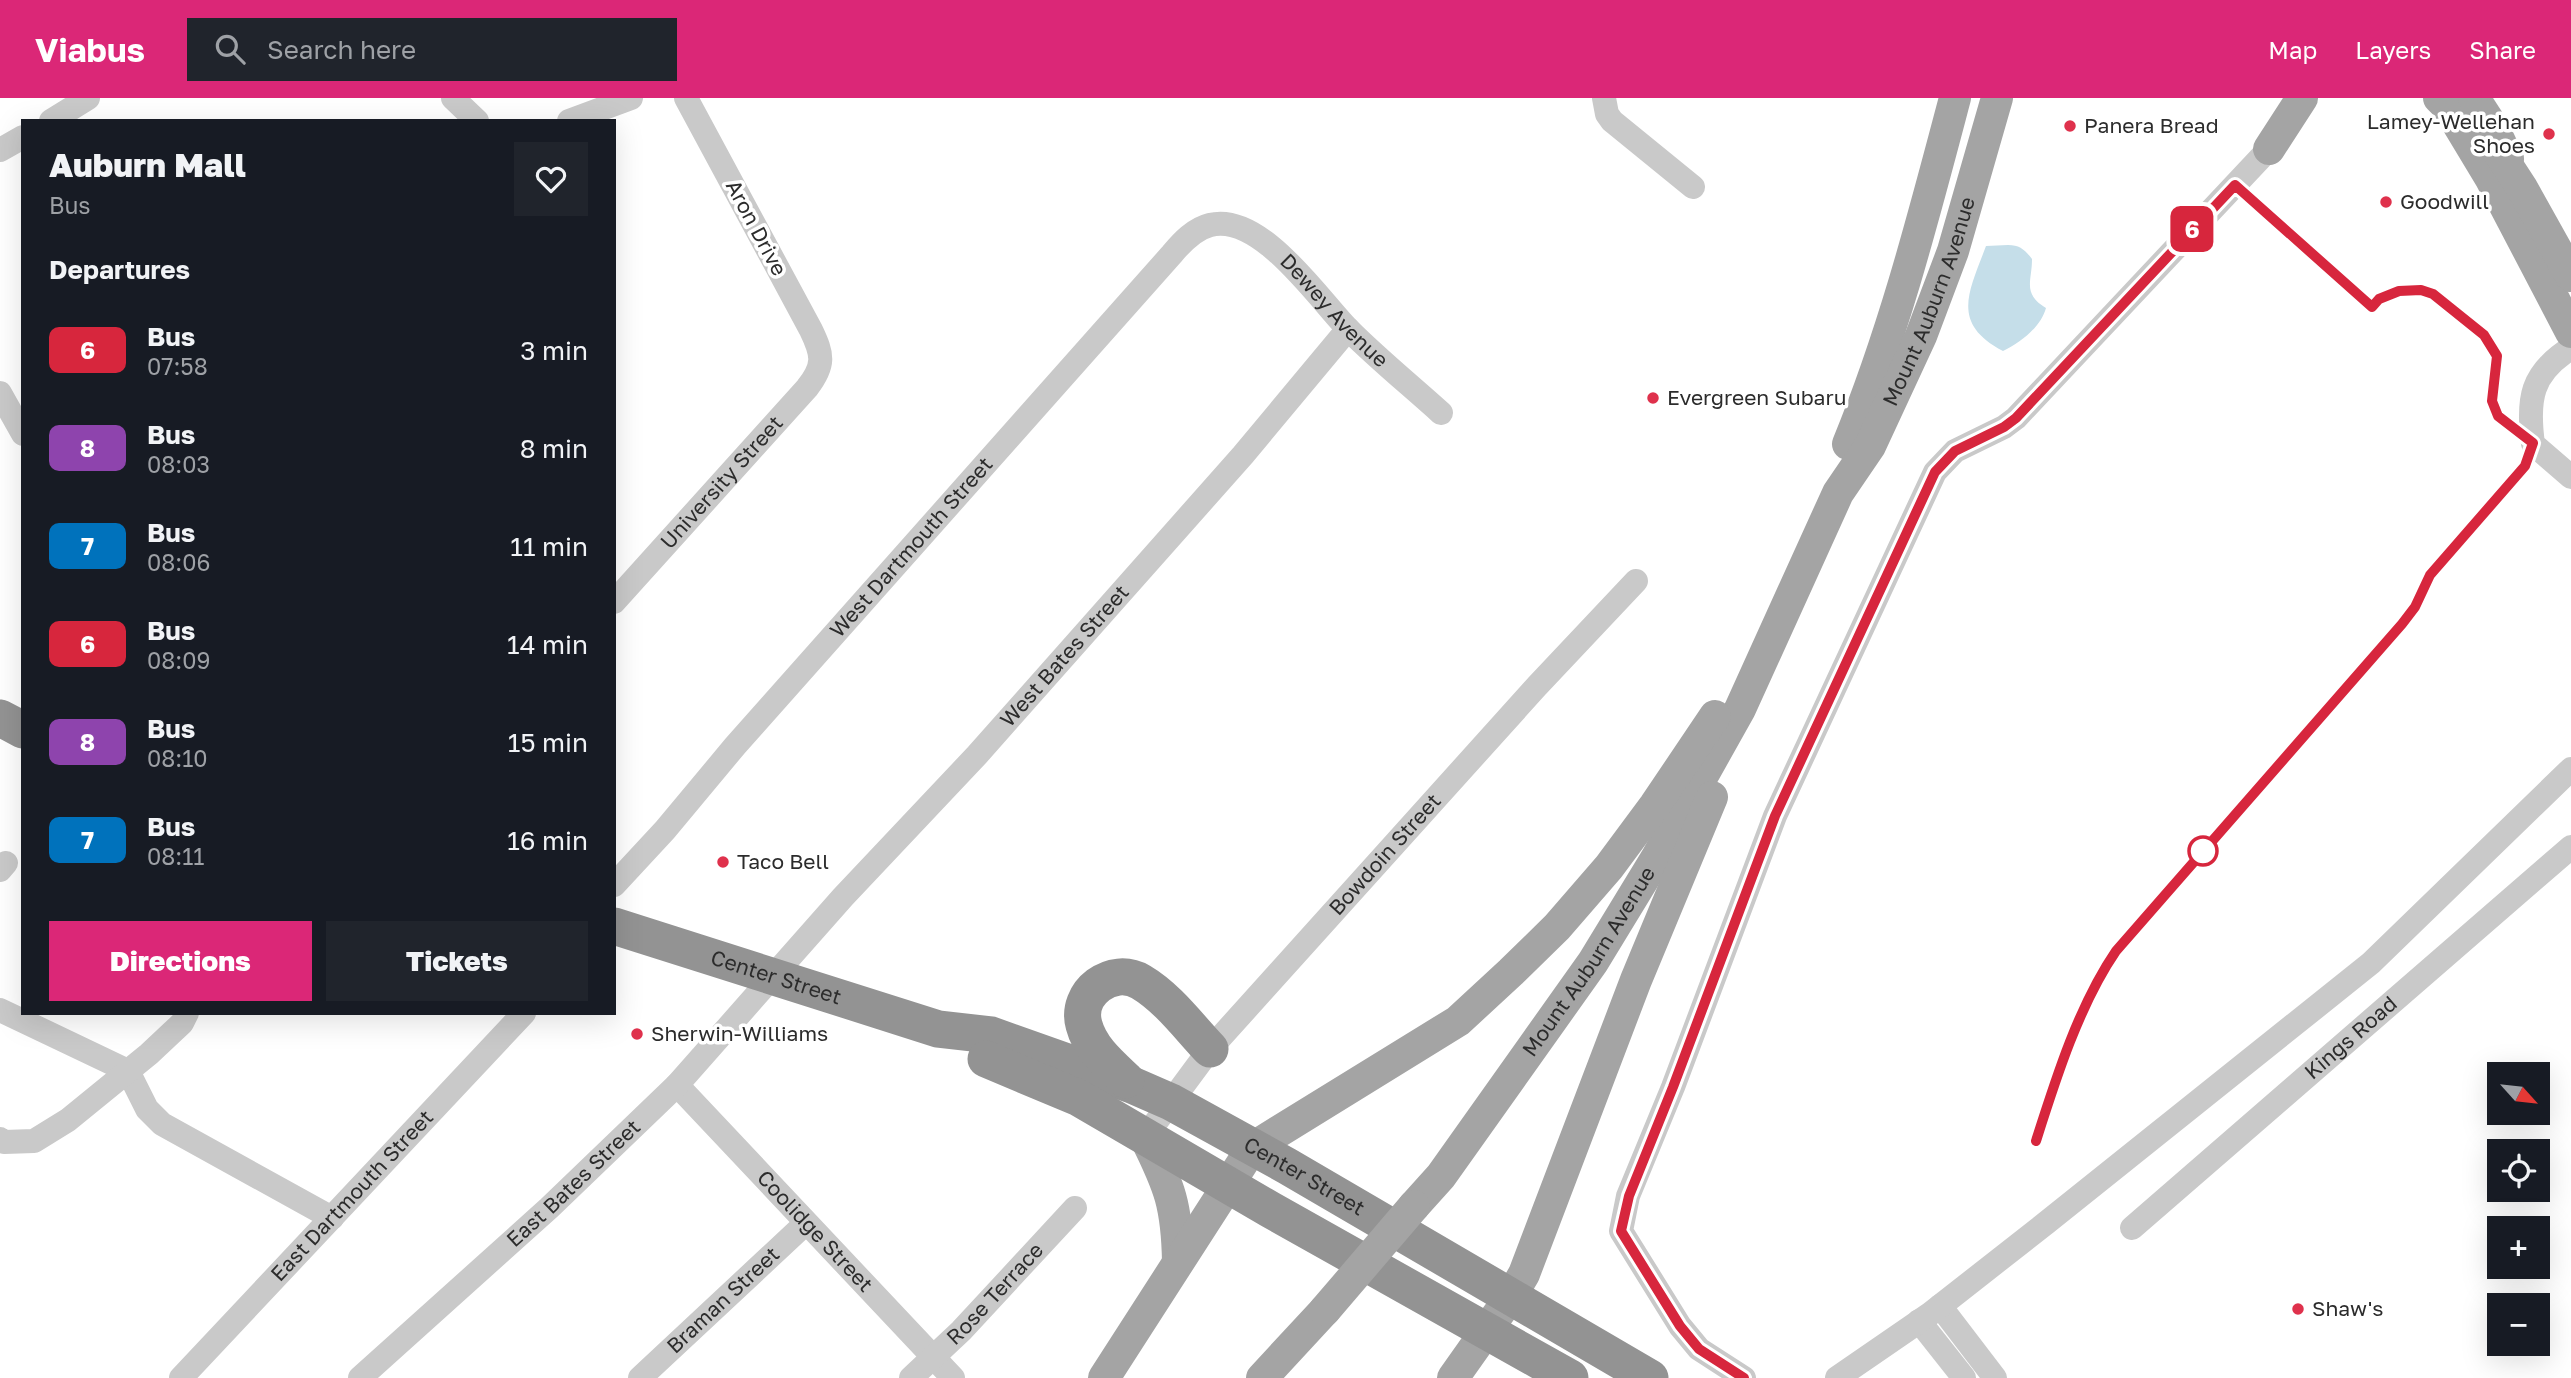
<!DOCTYPE html>
<meta charset="utf-8">
<style>
:root{--surface:#171b24;--page:#20242c;--text:#f1f3f6;--muted:#9ea1a6;--accent:#db2777}
body{margin:0;font-family:"Golos Text",sans-serif;background:var(--page);color:var(--text);height:100vh;display:flex;flex-direction:column;font-size:26px;white-space:nowrap}
*{box-sizing:border-box;margin:0}
p{font-size:23px;color:var(--muted)}
.icon{flex:none;width:38px;height:38px;fill:none;stroke:currentColor;stroke-width:2;stroke-linecap:round;stroke-linejoin:round}
.map{position:relative;flex:1;overflow:hidden}
.side{position:absolute;left:21px;top:21px;width:595px;height:896px;display:flex;flex-direction:column;background:var(--surface);border-radius:0px;box-shadow:0 7px 28px #0002}
.side>*{flex:none}
.badge{padding:0 14px;border-radius:10px;font-size:24px;line-height:46px}
.needle{width:46px;rotate:117deg}
.controls{position:absolute;left:2487px;top:964px;display:grid;gap:14px}
.controls a{display:grid;place-items:center;width:63px;height:63px;border-radius:0px;background:var(--surface);box-shadow:0 7px 28px #0002;font-size:35px}
.map>.badge{position:absolute;translate:-50% -50%;box-shadow:0 0 0 4px #fff}
h2{padding:0 28px;font-size:26px;line-height:63px}
.round{display:grid;place-items:center;flex:none;width:74px;height:74px;border-radius:0px;background:var(--page)}
.headline{display:flex;align-items:center;justify-content:space-between;height:119px;padding:0 28px}
h1{font-size:33px;font-weight:800;line-height:52px}
.button{display:flex;gap:14px;margin-top:auto;padding:14px 28px}
.button a{flex:1;height:80px;border-radius:0px;background:var(--accent);color:#fff;font-size:28px;font-weight:800;line-height:80px;text-align:center}
.button a+a{background:var(--page);color:var(--text)}
ul{padding:0;list-style:none}
li{display:flex;align-items:center;gap:21px;height:98px;padding:0 28px}
li div{flex:1}
li b{display:block;font-size:26px}
li em{font-style:normal}
li .badge{min-width:77px;font-weight:700;text-align:center}
header{display:flex;align-items:center;gap:42px;box-sizing:border-box;height:98px;padding:0 35px;background:var(--accent);color:#fff}
header strong{font-size:33px}
nav{display:flex;gap:38px;margin-inline-start:auto;font-size:24px}
.search{width:490px;height:63px;background:var(--page);display:flex;align-items:center;gap:18px;box-sizing:border-box;padding:0 24px;border-radius:0px;color:var(--muted);font-size:26px}
.map>svg:first-child{display:block}
</style>
<header>
<strong>Viabus</strong>
<div class="search"><svg class="icon" aria-label="search" viewBox="0 0 24 24"><circle cx="10" cy="10" r="6"/><path d="M15 15l6 6"/></svg>Search here</div>
<nav><a>Map</a><a>Layers</a><a>Share</a></nav>
</header>
<div class="map">
<svg width="2571" height="1280" viewBox="0 0 2571 1280">
<rect width="100%" height="100%" fill="#fff"/>
<!-- water -->
<path fill="#c5dee9" d="M2008 147C2020 147 2025 152 2032 161 2032 184 2022 195 2046 210 2041 229 2020 245 2003 253 1950 225 1969 194 1986 148Z"/>
<g fill="none" stroke-linecap="round" stroke-linejoin="round">
<!-- minor -->
<g stroke="#c9c9c9" stroke-width="24">
<path d="M453 0 477 23"/>
<path d="M1604 0 1607 16 1612 23 1693 89"/>
<path d="M51 23 88 0"/>
<path d="M569 23 631 0"/>
<path d="M0 52 23 39"/>
<path d="M2571 250C2531 275 2527 301 2533 346L2571 379"/>
<path d="M0 295 23 336"/>
<path id="s1" d="M614 504 807 290C825 267 823 257 811 232L686 0"/>
<path d="M0 772 6 765"/>
<path id="s2" d="M614 787 665 732 735 648 1172 156C1182 144 1194 131 1210 127 1261 114 1319 202 1349 232 1378 261 1410 287 1441 315"/>
<path d="M0 912 128 973 147 1011 162 1026 332 1120"/>
<path id="s3" d="M677 987 953 1280"/>
<path id="s4" d="M1145 1039 1210 951 1537 588 1636 483"/>
<path d="M0 1041 4 1044 34 1043 68 1022 149 956 182 925 187 915"/>
<path id="s5" d="M2132 1130 2571 749"/>
<path d="M1940 1208 1995 1280"/>
<path d="M1919 1223 1964 1280"/>
<path id="s6" d="M181 1280 524 915"/>
<path id="s7" d="M360 1280 549 1110 677 987 843 799 977 657 1243 357 1348 231"/>
<path id="s8" d="M640 1280 806 1125"/>
<path id="s9" d="M911 1280 961 1233 1075 1110"/>
<path d="M1744 1280 1699 1251 1680 1228 1621 1133 1628 1098 1673 989 1775 718 1935 374 1955 353 2004 329 2016 320 2282 37"/>
<path d="M1837 1280 1930 1216 2046 1125 2371 865 2571 671"/>
</g>
<!-- major -->
<g stroke="#a4a4a4" stroke-width="32">
<path d="M2439 0 2447 8 2491 81 2571 234"/>
<path d="M2474 0 2494 31 2508 61"/>
<path d="M2492 44 2522 90 2571 178"/>
<path d="M2269 51 2302 0"/>
<path d="M1848 346C1894 234 1924 117 1955 0"/>
<path d="M1145 1039C1170 1089 1177 1108 1178 1164"/>
<path id="s10" d="M1414 1108 1441 1078 1593 864 1657 759 1740 611 1838 395 1870 348 1921 238 1953 153 1997 0"/>
<path d="M1104 1280 1252 1050 1458 923 1511 874 1557 829 1609 769 1655 707 1715 618"/>
<path d="M1262 1280 1325 1212"/>
<path d="M1453 1280 1511 1198 1524 1176 1636 882 1712 699"/>
</g>
<!-- highway -->
<g stroke="#939393" stroke-width="37">
<path d="M0 620 23 632"/>
<path id="s11" d="M614 828 938 931 991 937 1132 987 1171 1004 1287 1068 1650 1280"/>
<path d="M986 961 1079 1000 1271 1112 1570 1280"/>
<path d="M1126 982C1109 966 1090 950 1084 927 1075 895 1112 867 1141 884 1168 900 1189 929 1210 951"/>
</g>
<!-- major-bridge -->
<path stroke="#a4a4a4" stroke-width="32" d="M1325 1212 1414 1108"/>
</g>
<g fill="none" stroke-linecap="round" stroke-linejoin="round">
<!-- line casing -->
<g stroke="#fff" stroke-width="16">
<path id="line" d="M1744 1280 1699 1251 1680 1228 1621 1133 1629 1098 1673 989 1775 718 1935 374 1955 353 2004 329 2016 320 2235 87 2372 209 2379 201 2399 193 2421 192 2433 196 2484 237 2497 258 2492 303 2498 318 2533 345 2525 368 2430 477 2415 509 2402 526 2116 853C2079 907 2056 980 2036 1043"/>
</g>
<!-- line -->
<use href="#line" stroke="#d7263d" stroke-width="10"/>
</g>
<!-- markers -->
<g fill="#df314c" stroke="#fff" stroke-width="2.5">
<circle cx="2070" cy="28" r="7"/>
<circle cx="2549" cy="36" r="7"/>
<circle cx="2386" cy="104" r="7"/>
<circle cx="1653" cy="300" r="7"/>
<circle cx="723" cy="764" r="7"/>
<circle cx="637" cy="936" r="7"/>
<circle cx="2298" cy="1211" r="7"/>
</g>
<circle fill="#fff" stroke="#d7263d" stroke-width="3.5" cx="2203" cy="753" r="14"/>
<g text-anchor="middle" stroke-width="7" stroke-linejoin="round" paint-order="stroke">
<!-- poi labels -->
<g font-size="21" fill="#2c2c2c" stroke="#fff" text-anchor="start">
<text x="2535" y="31" text-anchor="end">Lamey-Wellehan<tspan x="2535" dy="24">Shoes</tspan></text>
<text x="2084" y="35">Panera Bread</text>
<text x="2400" y="111">Goodwill</text>
<text x="1667" y="307">Evergreen Subaru</text>
<text x="737" y="771">Taco Bell</text>
<text x="651" y="943">Sherwin-Williams</text>
<text x="2312" y="1218">Shaw's</text>
</g>
<!-- street labels -->
<g font-size="21" fill="#2c2c2c" stroke="#fff">
<text transform="translate(756 130) rotate(62)" y="7">Aron Drive</text>
<text dy="7" stroke="none"><textPath href="#s10" startOffset="1046">Mount Auburn Avenue</textPath></text>
<text dy="7" stroke="none"><textPath href="#s2" startOffset="1048">Dewey Avenue</textPath></text>
<text dy="7" stroke="none"><textPath href="#s1" startOffset="161">University Street</textPath></text>
<text dy="7" stroke="none"><textPath href="#s2" startOffset="450">West Dartmouth Street</textPath></text>
<text dy="7" stroke="none"><textPath href="#s7" startOffset="1010">West Bates Street</textPath></text>
<text dy="7" stroke="none"><textPath href="#s4" startOffset="371">Bowdoin Street</textPath></text>
<text dy="7" stroke="none"><textPath href="#s10" startOffset="301">Mount Auburn Avenue</textPath></text>
<text dy="7" stroke="none"><textPath href="#s11" startOffset="170">Center Street</textPath></text>
<text dy="7" stroke="none"><textPath href="#s5" startOffset="290">Kings Road</textPath></text>
<text dy="7" stroke="none"><textPath href="#s11" startOffset="738">Center Street</textPath></text>
<text dy="7" stroke="none"><textPath href="#s7" startOffset="289">East Bates Street</textPath></text>
<text dy="7" stroke="none"><textPath href="#s6" startOffset="250">East Dartmouth Street</textPath></text>
<text dy="7" stroke="none"><textPath href="#s3" startOffset="201">Coolidge Street</textPath></text>
<text dy="7" stroke="none"><textPath href="#s9" startOffset="119">Rose Terrace</textPath></text>
<text dy="7" stroke="none"><textPath href="#s8" startOffset="114">Braman Street</textPath></text>
</g>
</g>
</svg>
<div class="controls">
<a><svg class="needle" viewBox="-14 -14 28 28"><path d="M0-13l5 13h-10z" fill="#e53935"/><path d="M0 13l5-13h-10z" fill="#9ea1a6"/></svg></a>
<a><svg class="icon" aria-label="locate" viewBox="0 0 24 24"><circle cx="12" cy="12" r="6"/><path d="M12 2v4M12 18v4M2 12h4M18 12h4"/></svg></a>
<a>+</a>
<a>−</a>
</div>
<b class="badge" style="left:2192px;top:131px;background:#d7263d;color:#fff">6</b>
<section class="side">
<div class="headline"><div><h1>Auburn Mall</h1><p>Bus</p></div><a class="round"><svg class="icon" aria-label="heart" viewBox="0 0 24 24"><path d="M12 20l-8-8c-3-5 5-10 8-4 3-6 11-1 8 4z"/></svg></a></div>
<h2>Departures</h2>
<ul>
<li><span class="badge" style="background:#d7263d;color:#fff">6</span><div><b>Bus</b><p>07:58</p></div><em>3 min</em></li>
<li><span class="badge" style="background:#8e44ad;color:#fff">8</span><div><b>Bus</b><p>08:03</p></div><em>8 min</em></li>
<li><span class="badge" style="background:#0072bc;color:#fff">7</span><div><b>Bus</b><p>08:06</p></div><em>11 min</em></li>
<li><span class="badge" style="background:#d7263d;color:#fff">6</span><div><b>Bus</b><p>08:09</p></div><em>14 min</em></li>
<li><span class="badge" style="background:#8e44ad;color:#fff">8</span><div><b>Bus</b><p>08:10</p></div><em>15 min</em></li>
<li><span class="badge" style="background:#0072bc;color:#fff">7</span><div><b>Bus</b><p>08:11</p></div><em>16 min</em></li>
</ul>
<div class="button"><a>Directions</a><a>Tickets</a></div>
</section>
</div>
